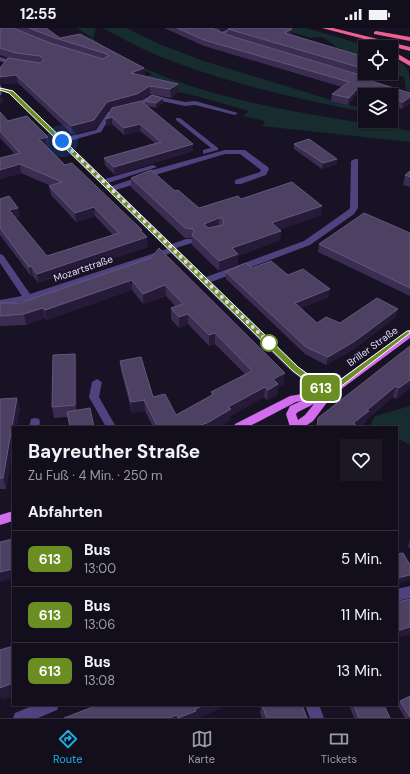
<!DOCTYPE html>
<html lang="de">
<meta charset="utf-8">
<style>
:root{--surface:#120e1c;--page:#1b1725;--text:#f1f3f6;--muted:#9c9ca3;--line:#312e3b;--accent:#1bb2e6}
body{margin:0;font-family:"DM Sans",sans-serif;background:var(--page);color:var(--text);height:100vh;display:flex;flex-direction:column;font-size:15px;white-space:nowrap}
*{box-sizing:border-box;margin:0}
p{font-size:13px;color:var(--muted)}
.icon{flex:none;width:22px;height:22px;fill:none;stroke:currentColor;stroke-width:2;stroke-linecap:round;stroke-linejoin:round}
.map{position:relative;flex:1;overflow:hidden}
.details{position:absolute;left:12px;top:398px;width:386px;height:280px;display:flex;flex-direction:column;background:var(--surface);border-radius:0px;box-shadow:0 1px 3px #0004,0 0 0 1px var(--line)}
.details>*{flex:none}
.badge{padding:0 8px;border-radius:6px;font-size:14px;line-height:26px}
.fabs{position:absolute;left:358px;top:12px;display:grid;gap:8px}
.fabs a{display:grid;place-items:center;width:40px;height:40px;border-radius:0px;background:var(--surface);box-shadow:0 1px 3px #0004,0 0 0 1px var(--line);font-size:20px}
.you{position:absolute;width:20px;height:20px;margin:-10px;border:3px solid #fff;border-radius:50%;background:#1a73e8;box-shadow:0 0 0 6px #1a73e833}
.map>.badge{position:absolute;translate:-50% -50%;box-shadow:0 0 0 2px #fff}
h2{padding:0 16px;font-size:15px;line-height:36px}
.round{display:grid;place-items:center;flex:none;width:42px;height:42px;border-radius:0px;background:var(--page)}
.headline{display:flex;align-items:center;justify-content:space-between;height:68px;padding:0 16px}
h1{font-size:19px;font-weight:700;line-height:30px}
ul{padding:0;list-style:none}
li{display:flex;align-items:center;gap:12px;height:56px;padding:0 16px;border-top:1px solid var(--line)}
li div{flex:1}
li b{display:block;font-size:15px}
li em{font-style:normal}
li .badge{min-width:44px;font-weight:700;text-align:center}
.status{display:flex;justify-content:space-between;align-items:center;height:28px;padding:0 20px;background:var(--surface);direction:ltr}
.status svg{height:11px;fill:currentColor}
.tabs{display:flex;justify-content:space-around;align-items:center;height:56px;border-top:1px solid var(--line);background:var(--surface);font-size:11px;color:var(--muted)}
.tabs a{display:grid;justify-items:center;gap:2px}
.tabs .selected{color:var(--accent)}
.map>svg:first-child{display:block}
</style>
<div class="status"><b>12:55</b><svg viewBox="0 0 49 12"><path d="M0 12V9h3v3zM5 12V6h3v6zM10 12V3h3v9zM15 12V0h3v12zM26 1h20v11H26zM47 4h2v5h-2z"/></svg></div>
<div class="map">
<svg width="410" height="690" viewBox="0 0 410 690">
<rect width="100%" height="100%" fill="#181225"/>
<!-- green -->
<path fill="#162c2f" d="M77 0H96L93 11C180 72 307 85 410 103V114L262 98 265 93 243 88 249 83 200 69 134 54 152 46 99 20 87 12 92 10Z
M103 0H126L159 16 201 32 341 75 365 81V84C293 70 222 54 154 26 137 19 120 9 103 0Z
M267 0H306L371 19H365V31L336 19 326 11 321 9 311 10 288 3Z
M391 29C410 38 410 43 410 64L406 62 404 49 392 46 397 42 391 39Z
M410 378V417L397 410V399H369L375 388Z"/>
<g fill="none" stroke-linecap="round" stroke-linejoin="round">
<!-- minor -->
<path fill="#4e427f" fill-rule="evenodd" d="M230 0H238L220 8 215 7Z
M0 29 19 35 20 36 17 38 0 33Z
M0 59 13 63 63 110 96 102 108 84 116 83 117 84 112 86 101 104 66 114 105 151 153 137 157 139 108 155 112 158 136 150 149 143 225 122H245L268 139 269 141 266 147 241 156H235V152L260 144 261 142 240 126H225L155 147 142 154 116 162 172 216 186 211H192L193 213 192 215 176 220 206 249 304 213 348 182 350 180 351 133 355 131H358V180L354 186 310 217 211 254 299 339 332 362 333 365 332 368H324L291 343 171 225 31 272 0 278V272L22 268 0 235V226L3 227 30 266 167 221 9 65 0 63Z
M151 67 185 74 195 73 238 85 235 87 195 77 185 78 152 71 142 78 132 82 129 80Z
M176 90H180L218 120V122L203 126V122L211 120 176 92Z
M97 351 102 354 99 369 116 399H106L89 369 92 354Z
M35 390 39 391 40 394 39 399H29L31 391Z
M410 558V570L397 573V561Z
M34 677H59L57 682 38 690H13L15 685Z
M305 677H319L324 690H310Z"/>
<!-- major -->
<path fill="#d36def" fill-rule="evenodd" d="M410 302V310L332 368 313 393 304 399H290L286 386 290 378 301 373 296 374 248 399H234L235 396 290 368 325 362 407 303ZM314 376 305 387 298 392 296 386 298 384Z
M13 483V493L0 497V487Z"/>
<!-- highway -->
<path fill="#ee628f" fill-rule="evenodd" d="M322 0H333L410 19V23Z
M376 3 410 9V13L374 6V4Z
M391 22 410 33V38L391 27Z"/>
</g>
<!-- wall -->
<path fill="#3a2d51" d="M0 0H46L60 10 80 6 144 40 145 48H143L178 56V64L171 70 150 66 139 73 145 76V73L163 70V75L156 80 148 78 193 123 115 147 105 137 104 130 155 115 140 103 124 107 112 96 106 98 112 81 108 83 95 101 72 106 18 55 1 56 0 57 3 75H0V40L8 30 0 27Z
M164 0H226L219 3 234 9 373 54 410 65V75L402 81 391 78V67H365V76L357 66 348 77 331 73 332 66 342 59 204 18Z
M228 1H292V7L365 31V45H387V46L380 52 228 7Z
M0 84 8 93 49 117 46 118 65 137 142 202V204L148 219 38 255 33 248H31L0 207V171L18 180 20 189 15 190 47 228 113 207 95 188 76 194 51 167 49 158H51L21 145 0 151V130L15 126 0 110Z
M294 116 337 131V136L322 141 294 121Z
M410 143V159L403 157 405 147Z
M131 150 175 163 199 180 241 171 321 187 279 202 281 203 280 212 238 228V236L219 243 192 217V210H185L131 159Z
M410 205V268L318 224 319 216Z
M151 230 284 356 278 359 277 367 267 372 264 369 230 388V392L218 399H153L145 383 132 385 121 343 120 333 153 369 176 387 211 368V364L245 346 215 316 209 318 188 296 179 300 171 291V280L176 279 166 268 143 276 132 262 46 292 45 290 26 297 0 298V275H20Z
M252 240 288 247 329 269 301 280 317 295H340L396 289 354 321 326 337 305 326 226 251V244Z
M410 318V360L396 371 393 369 367 391 366 394 360 399H317L318 390Z
M75 326 77 337V382L68 389 54 390 52 379Z
M17 370 20 382 13 399V421L6 461H0V371Z
M410 511V520L408 519Z
M410 668V690H405L398 678 400 673Z
M261 677H302L307 690H262L260 685Z
M349 677H384L390 690H354Z"/>
<!-- shaded-wall -->
<path fill="#251a38" d="M219 0H226L219 3Z
M292 1V7L285 5Z
M144 40 145 48 131 53V45Z
M382 45H387V46L380 52 381 46Z
M16 47 18 55 1 56 0 57 3 75H0V49Z
M178 56V64L171 70 170 61Z
M150 58V66L137 75 108 83 95 101 72 106 71 98 107 74Z
M358 60 357 66 348 77 349 70Z
M410 69V75L402 81 403 74Z
M163 70V75L156 80V75Z
M112 89V96L106 98V91Z
M140 96V103L124 107V100Z
M48 109 49 117 40 120 39 111Z
M193 116V123L115 147 114 139Z
M337 131V136L322 141 323 135Z
M20 136 21 145 0 151V142Z
M322 178 321 187 274 204 272 195 274 194Z
M94 179 95 188 76 194 75 185Z
M18 180 20 189 11 191 9 182Z
M219 190 218 200 204 205V196Z
M140 202H142V211L147 209 148 219 38 255 37 246Z
M281 203 280 212 238 228V236L219 243V233L232 220Z
M31 238 33 248H31L29 239Z
M132 252V262L46 292 45 282Z
M165 257 166 268 143 276V266Z
M330 261 329 269 295 283V275Z
M43 280 45 290 26 297 24 286Z
M398 281 396 289 354 321 326 337 328 329Z
M188 286V296L179 300V289Z
M215 305V316L209 318V307Z
M75 326 77 337V388L75 377Z
M285 345 284 356 278 359 277 367 267 372 268 362 273 351Z
M410 352V360L396 371 399 360Z
M396 358 393 369 367 391 366 394 360 399H353V395L367 382Z
M265 359 264 369 230 388V392L218 399H195L228 379Z
M17 370 20 382 17 399H13V421L6 461 3 450Z
M144 372 145 383 132 385 131 374Z
M13 541V551L0 554V544Z
M410 547V552L397 556V550Z
M410 599V607L397 610V603Z
M13 655V668L3 672 2 669 0 670V660Z
M205 677H227L220 680V681L198 690H178L195 681Z
M177 687V690H169Z"/>
<!-- building -->
<path fill="#4c4063" stroke="#64587b" fill-rule="evenodd" d="M0 0H13L50 15 103 31 108 28 107 26 55 10 29 0H46L60 10 80 6 144 40 131 45 178 56 170 61 150 58 137 66 107 74 94 92 71 98 16 47 0 49V40L8 30 40 35 44 32 40 28 16 25 0 20Z
M177 0H211L234 9 374 51 371 53 410 65V69L403 74 391 71V67H365V68L358 60 349 70 332 66 349 54 204 12Z
M229 0H289L292 1 285 5 365 29 363 30 365 31V41L228 1Z
M0 57 1 66 0 67Z
M152 67 163 70 156 75 145 73Z
M141 73 193 116 114 139 104 130 161 114 140 96 124 100 112 89 106 91 112 80Z
M0 84 8 93 27 88 48 109 39 111 65 137 72 135 142 202H140L147 209 37 246 31 238 29 239 0 200V171L9 168 18 180 9 182 47 228 119 205 94 179 75 185 49 158 62 154 20 136 0 142V130L20 125 0 103Z
M309 111 337 131 323 135 294 116Z
M151 142 175 163 178 162 199 180 238 168 241 171 292 154 322 178 274 194 272 195 281 203 232 220 238 226 219 233 192 207 194 204 193 201 185 200 131 150ZM219 190H223V197L208 200 204 196Z
M410 143V149L405 147Z
M364 185 410 205V260L319 216Z
M159 220 285 345 273 351 278 356 268 362 265 359 228 379 231 381 207 395 195 399H158L144 372H145L131 374 120 333 141 329 153 369 165 366 176 387 214 366 211 364 252 343 215 305 209 307 188 286 179 289 171 280 183 276 165 257 143 266 132 252 45 282 43 280 24 286 0 288V275H20L151 230Z
M271 233 288 247 303 241 330 261 295 275 317 295 326 289 340 295 377 270 398 281 355 313 328 329 306 319 226 244 246 235 252 240Z
M410 318V352L399 360 396 358 367 382 369 383 353 395 355 396V399H317L318 390Z
M75 326V377L52 379 53 327Z
M17 370 3 450H0V371Z
M90 380 94 399H70L67 384Z
M13 511V541L0 544V514Z
M403 525 410 537V547L397 550V526Z
M410 571V599L397 603V574Z
M13 618V655L0 660V622Z
M410 668V689L400 673Z
M98 677H205L195 681 196 683 178 690 177 687 169 690H64Z
M262 677H302L307 690H267Z
M354 677H384L390 690H359Z"/>
<!-- line -->
<path fill="#6b8e23" stroke="#fff" d="M0 60 13 63 298 339 328 361 407 303H410V305L330 367H325L293 343 9 65 0 62Z"/>
<g fill="none" stroke-linecap="round" stroke-linejoin="round">
<!-- walk -->
<path stroke="#e3dafb" stroke-width="4" stroke-dasharray="0 7.2" d="M62 113 269 315"/>
</g>
<!-- markers -->
<circle fill="#fff" stroke="#6b8e23" stroke-width="2" cx="269" cy="315" r="8"/>
<g text-anchor="middle" stroke-width="3" stroke-linejoin="round" paint-order="stroke">
<!-- street labels -->
<g font-size="10" fill="#e3dafb" stroke="#181225">
<text transform="translate(83 240) rotate(-19)" y="4">Mozartstraße</text>
<text transform="translate(372 318) rotate(-36)" y="4">Briller Straße</text>
</g>
</g>
</svg>
<div class="fabs">
<a><svg class="icon" aria-label="locate" viewBox="0 0 24 24"><circle cx="12" cy="12" r="6"/><path d="M12 2v4M12 18v4M2 12h4M18 12h4"/></svg></a>
<a><svg class="icon" aria-label="layers" viewBox="0 0 24 24"><path d="M12 4l9 5-9 5-9-5zM3 14l9 5 9-5"/></svg></a>
</div>
<div class="you" style="left:62px;top:113px"></div>
<b class="badge" style="left:321px;top:360px;background:#6b8e23;color:#fff">613</b>
<section class="details">
<div class="headline"><div><h1>Bayreuther Straße</h1><p>Zu Fuß · 4 Min. · 250 m</p></div><a class="round"><svg class="icon" aria-label="heart" viewBox="0 0 24 24"><path d="M12 20l-8-8c-3-5 5-10 8-4 3-6 11-1 8 4z"/></svg></a></div>
<h2>Abfahrten</h2>
<ul>
<li><span class="badge" style="background:#6b8e23;color:#fff">613</span><div><b>Bus</b><p>13:00</p></div><em>5 Min.</em></li>
<li><span class="badge" style="background:#6b8e23;color:#fff">613</span><div><b>Bus</b><p>13:06</p></div><em>11 Min.</em></li>
<li><span class="badge" style="background:#6b8e23;color:#fff">613</span><div><b>Bus</b><p>13:08</p></div><em>13 Min.</em></li>
</ul>
</section>
</div>
<nav class="tabs">
<a class="selected"><svg class="icon" aria-label="directions" viewBox="0 0 24 24"><path d="M12 3l9 9-9 9-9-9zM9 14v-3h6M13 9l2 2-2 2"/></svg>Route</a>
<a><svg class="icon" aria-label="map" viewBox="0 0 24 24"><path d="M3 6l6-2 6 2 6-2v14l-6 2-6-2-6 2zM9 4v14M15 6v14"/></svg>Karte</a>
<a><svg class="icon" aria-label="tickets" viewBox="0 0 24 24"><path d="M3 7h18v10H3zM15 7v10"/></svg>Tickets</a>
</nav>
